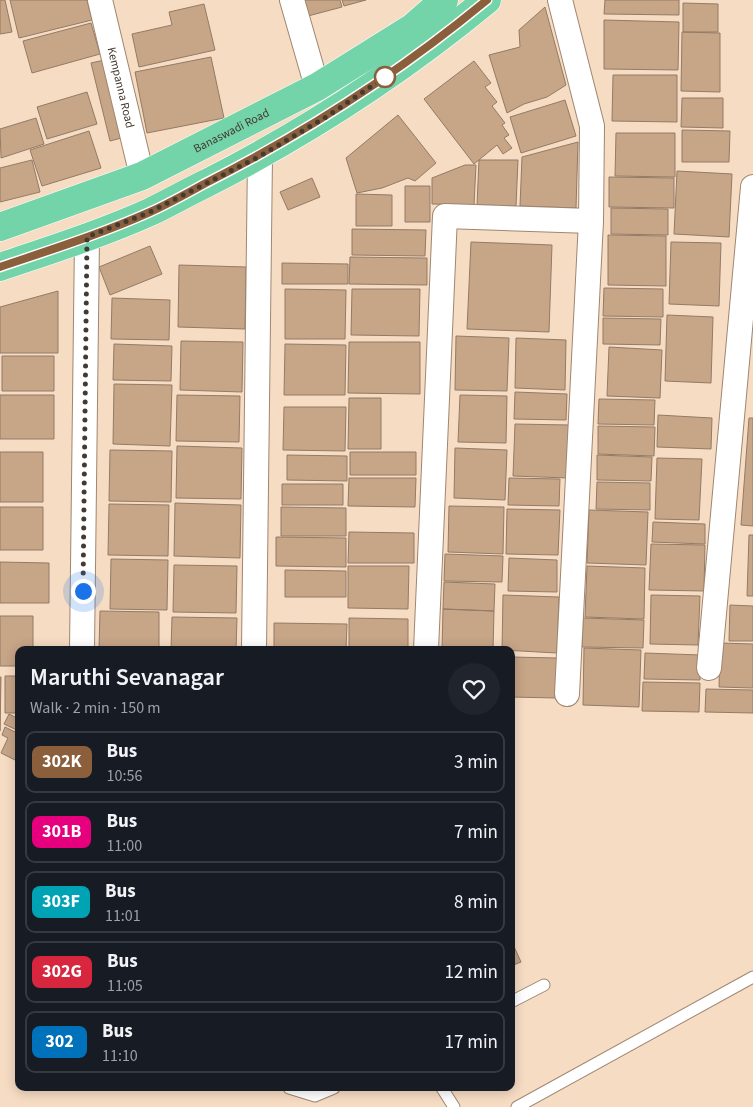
<!DOCTYPE html>
<meta charset="utf-8">
<style>
:root{--surface:#171b24;--page:#20242c;--text:#f1f3f6;--muted:#9ea1a6;--line:#363941}
body{margin:0;font-family:"Source Sans 3",sans-serif;background:var(--page);color:var(--text);height:100vh;display:flex;flex-direction:column;font-size:19px;white-space:nowrap}
*{box-sizing:border-box;margin:0}
p{font-size:16px;color:var(--muted)}
.icon{flex:none;width:28px;height:28px;fill:none;stroke:currentColor;stroke-width:2;stroke-linecap:round;stroke-linejoin:round}
.map{position:relative;flex:1;overflow:hidden}
.drawer{position:absolute;left:15px;top:646px;width:500px;height:445px;display:flex;flex-direction:column;background:var(--surface);border-radius:10px;box-shadow:0 2px 12px #0003}
.drawer>*{flex:none}
.badge{padding:0 10px;border-radius:8px;font-size:18px;line-height:32px}
.you{position:absolute;width:25px;height:25px;margin:-12px;border:4px solid #fff;border-radius:50%;background:#1a73e8;box-shadow:0 0 0 8px #1a73e833}
.map>.badge{position:absolute;translate:-50% -50%;box-shadow:0 0 0 2px #fff}
.round{display:grid;place-items:center;flex:none;width:52px;height:52px;border-radius:26px;background:var(--page)}
.headline{display:flex;align-items:center;justify-content:space-between;height:85px;padding:0 15px}
h1{font-size:24px;font-weight:600;line-height:38px}
ul{padding:0;list-style:none}
li{display:flex;align-items:center;gap:15px;height:62px;margin:0 10px 8px;padding:0 5px;border:2px solid var(--line);border-radius:10px}
li div{flex:1}
li b{display:block;font-size:19px}
li em{font-style:normal}
li .badge{min-width:55px;font-weight:700;text-align:center}
.map>svg:first-child{display:block}
</style>
<div class="map">
<svg width="753" height="1107" viewBox="0 0 753 1107">
<rect width="100%" height="100%" fill="#f7dcc4"/>
<!-- building -->
<path fill="#c7a587" stroke="#937b66" d="M0 0H5L12 32 0 34Z
M10 0H87L92 20 19 38Z
M303 0H340L342 7 308 16Z
M342 0H366L344 6Z
M605 0H679V15L604 14Z
M683 3 718 4V32H683Z
M204 4 215 50 139 67 132 34 172 25 169 12Z
M545 7 566 85 547 97 524 104 507 113 489 55 520 47 519 30Z
M604 20 679 22 678 70 604 69Z
M91 23 100 54 32 73 23 41Z
M682 32 720 33V92L681 91Z
M211 57 224 118 147 133 135 72Z
M109 59 129 136 110 141 91 63Z
M474 61 491 83 485 87 497 102 492 106 505 123 502 125 509 135 504 138 512 148 503 154 497 145 474 164 424 99Z
M613 75H677V122L612 121Z
M87 92 97 124 47 139 37 107Z
M682 98H723V128L681 127Z
M565 100 576 136 521 153 510 117Z
M398 115 436 163 415 181 408 178 382 188 357 193 346 158Z
M36 118 44 144 1 158 0 129Z
M682 130 730 131 729 162H682Z
M89 131 101 168 42 186 30 150Z
M616 133H675V177L615 176Z
M578 142 576 208 520 206 522 157Z
M32 160 40 192 0 202V168Z
M479 160H518L516 206 477 205Z
M465 165H476L474 205 432 204V178Z
M677 171 732 174 729 237 674 234Z
M609 177 674 178V208L609 207Z
M312 178 320 197 288 210 280 192Z
M405 186H430V222H405Z
M356 194 392 195V226H356Z
M611 208 668 209V235L611 234Z
M352 229 426 230 425 256 352 255Z
M608 235 666 236V286L608 285Z
M471 242 552 245 549 332 467 329Z
M671 242 721 243 719 306 669 304Z
M150 246 162 274 110 295 99 267Z
M350 257 427 258V285L349 284Z
M282 263 348 264V284H282Z
M179 265 246 267 245 329 178 327Z
M604 288 663 289V317L603 316Z
M285 289 346 290 345 339H285Z
M352 289H420L419 336 351 335Z
M58 291V353H0V307Z
M112 298 170 300 169 340 111 339Z
M667 315 713 317 711 383 665 381Z
M603 318 661 319 660 345 603 344Z
M456 336 509 338 507 391 455 390Z
M516 338 566 340 565 390 515 388Z
M181 341 243 342 242 392 180 390Z
M349 342H420V394L348 393Z
M114 344 172 346 171 381 113 380Z
M285 344 346 345 345 395H284Z
M609 347 662 350 660 398 607 396Z
M2 356H54V391H2Z
M114 384 172 385 170 446 113 444Z
M515 392 567 394 566 420 514 419Z
M0 395H54V439H0Z
M177 395 240 396 239 442 176 441Z
M460 395 507 396 506 443 458 442Z
M349 398H381V449H348Z
M599 399 655 400 654 425 598 424Z
M284 407H346L345 451 283 450Z
M658 415 712 418 711 449 657 447Z
M749 418H753V526L741 525Z
M515 424 570 425 568 478 513 476Z
M598 426 655 427 654 456 598 454Z
M177 446 242 448 241 499 176 498Z
M455 448 507 450 505 500 454 498Z
M110 450 172 451 171 502 109 501Z
M0 452H43V502H0Z
M350 452H416V475H350Z
M287 455 347 456V481L287 480Z
M597 455 652 457 651 481 597 480Z
M657 458 702 459 699 520 655 519Z
M349 478H416L415 507 348 506Z
M509 478 560 479 559 506 508 505Z
M597 482 650 483V510L596 509Z
M282 484H343V505H282Z
M175 503 241 505 240 558 174 556Z
M109 504 169 505 168 556 108 555Z
M449 506 504 507 503 554 448 552Z
M0 507H43V550H0Z
M281 507 346 508V536H281Z
M507 509 560 510 558 555 506 554Z
M589 510 648 512 646 565 587 563Z
M653 522 705 524V544L652 542Z
M349 532 414 533V563H348Z
M749 535H753V596H747Z
M276 537 346 538V567L276 566Z
M651 544 705 545 704 591 649 590Z
M445 554 503 556 502 582 444 581Z
M509 558 557 560V592L508 591Z
M111 559 168 560 167 610 110 609Z
M0 562 49 563V603H0Z
M174 565 237 566 236 613 173 612Z
M348 566H409L408 609 348 608Z
M587 566 645 568 644 619 585 617Z
M285 570 346 571V597H285Z
M444 582 495 584 494 611 443 609Z
M503 595 559 597 557 653 502 650Z
M651 595 700 596 698 645 650 644Z
M730 605 753 606V641H729Z
M443 609 494 611 493 650H442Z
M100 611 159 612V650H99Z
M0 616H33V650H19V666H0Z
M172 617 237 618 236 650H171Z
M349 618 408 619V650H349Z
M583 618 644 620 643 648 582 647Z
M274 623 347 624 346 650H274Z
M720 643 753 644V688L719 687Z
M584 648 641 650 639 707 583 705Z
M645 653 700 655V680L644 679Z
M511 657 557 658 556 698 511 697Z
M5 676H19V713H5Z
M0 677H1L0 731Z
M643 682 700 683 699 712 642 711Z
M706 689 753 690V713L705 712Z
M9 714 19 719V731L4 724Z
M5 727 19 734V762L1 753 8 738 2 735Z
M511 940 521 962 511 966Z"/>
<g fill="none" stroke-linecap="round" stroke-linejoin="round">
<!-- service casing -->
<g stroke="#9f8670" stroke-width="13">
<path id="service" d="M511 1002 544 985
M289 1088 315 1096 334 1088
M442 1088 454 1107
M517 1107 753 977"/>
</g>
<!-- minor casing -->
<g stroke="#9f8670" stroke-width="26">
<g id="minor">
<path id="s1" d="M100 0 142 176"/>
<path d="M292 0 317 87"/>
<path d="M560 0 592 126 591 221 567 694"/>
<path d="M82 650 87 237"/>
<path d="M254 650 260 156"/>
<path d="M426 650 445 216 591 221"/>
<path d="M709 668 753 187"/>
</g>
</g>
<!-- primary casing -->
<g stroke="#fff" stroke-width="29">
<g id="primary">
<path id="s2" d="M0 227 142 176 317 87 413 27 444 0"/>
<path d="M0 267C50 250 101 234 150 212 169 203 188 192 207 183 307 132 401 71 487 0"/>
</g>
</g>
<!-- service -->
<use href="#service" stroke="#fff" stroke-width="11"/>
<!-- minor -->
<use href="#minor" stroke="#fff" stroke-width="24"/>
<!-- primary -->
<use href="#primary" stroke="#73d3a9" stroke-width="28"/>
</g>
<g fill="none" stroke-linecap="round" stroke-linejoin="round">
<!-- line casing -->
<g stroke="#fff" stroke-width="11">
<path id="line" d="M0 267C50 250 101 234 150 212 168 204 186 194 204 184 305 133 400 72 487 0"/>
</g>
<!-- line -->
<use href="#line" stroke="#8b5e3c" stroke-width="8"/>
<!-- walk -->
<path stroke="#453a31" stroke-width="5" stroke-dasharray="0 9" d="M83 591 87 237 150 212 260 156 326 117 385 77"/>
</g>
<!-- markers -->
<circle fill="#fff" stroke="#8b5e3c" stroke-width="2.5" cx="385" cy="77" r="10"/>
<g text-anchor="middle" stroke-width="5" stroke-linejoin="round" paint-order="stroke">
<!-- street labels -->
<g font-size="12" fill="#453a31" stroke="#fff">
<text dy="4" stroke="none"><textPath href="#s1" startOffset="90">Kempanna Road</textPath></text>
<text dy="4" stroke="none"><textPath href="#s2" startOffset="251">Banaswadi Road</textPath></text>
</g>
</g>
</svg>
<div class="you" style="left:83px;top:591px"></div>
<section class="drawer">
<div class="headline"><div><h1>Maruthi Sevanagar</h1><p>Walk · 2 min · 150 m</p></div><a class="round"><svg class="icon" aria-label="heart" viewBox="0 0 24 24"><path d="M12 20l-8-8c-3-5 5-10 8-4 3-6 11-1 8 4z"/></svg></a></div>
<ul>
<li><span class="badge" style="background:#8b5e3c;color:#fff">302K</span><div><b>Bus</b><p>10:56</p></div><em>3 min</em></li>
<li><span class="badge" style="background:#e6007e;color:#fff">301B</span><div><b>Bus</b><p>11:00</p></div><em>7 min</em></li>
<li><span class="badge" style="background:#00a3b4;color:#fff">303F</span><div><b>Bus</b><p>11:01</p></div><em>8 min</em></li>
<li><span class="badge" style="background:#d7263d;color:#fff">302G</span><div><b>Bus</b><p>11:05</p></div><em>12 min</em></li>
<li><span class="badge" style="background:#0072bc;color:#fff">302</span><div><b>Bus</b><p>11:10</p></div><em>17 min</em></li>
</ul>
</section>
</div>
